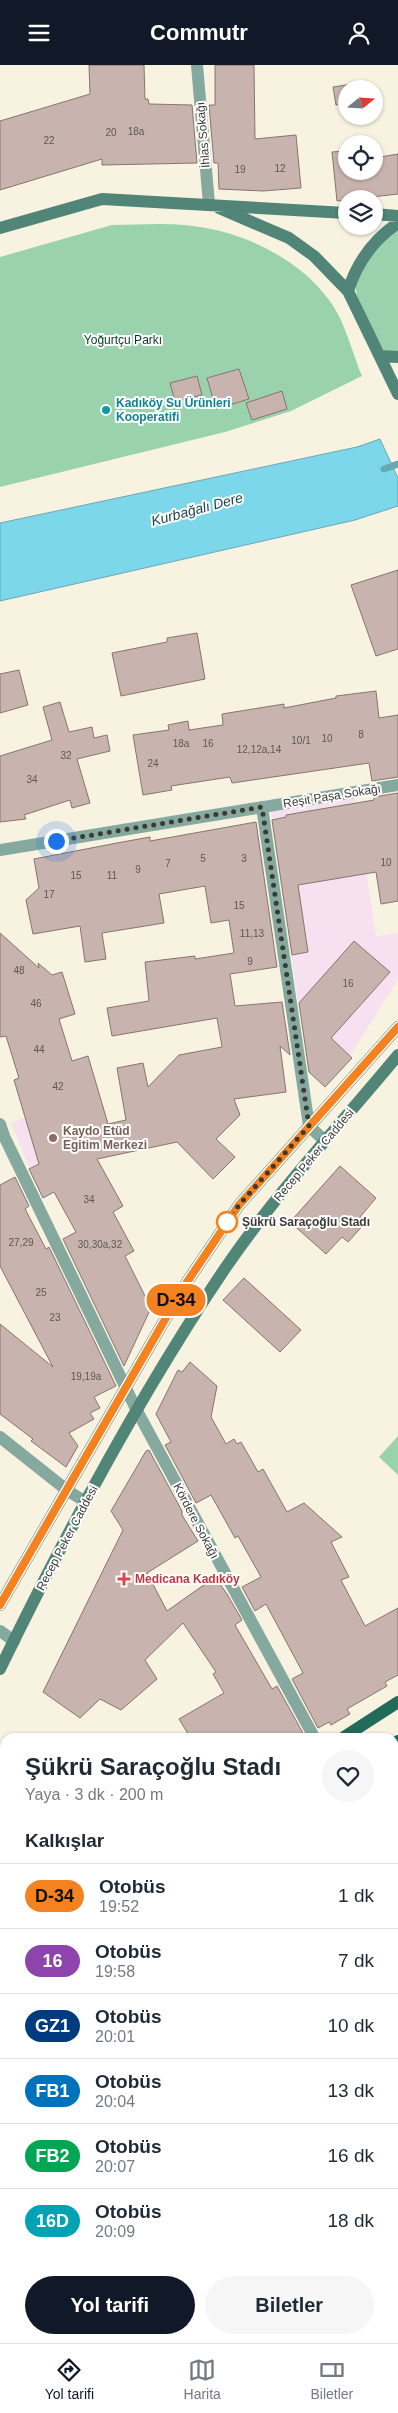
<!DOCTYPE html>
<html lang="tr">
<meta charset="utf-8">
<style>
:root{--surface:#fff;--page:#f6f6f7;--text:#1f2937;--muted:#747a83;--line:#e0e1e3;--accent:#111827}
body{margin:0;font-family:Helvetica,sans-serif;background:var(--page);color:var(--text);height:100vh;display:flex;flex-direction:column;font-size:19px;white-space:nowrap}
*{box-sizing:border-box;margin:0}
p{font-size:16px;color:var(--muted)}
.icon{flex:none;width:28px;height:28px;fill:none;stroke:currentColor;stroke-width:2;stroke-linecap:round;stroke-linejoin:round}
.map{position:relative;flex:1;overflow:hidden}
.details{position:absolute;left:0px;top:1668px;width:399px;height:611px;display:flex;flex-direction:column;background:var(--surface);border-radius:15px 15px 0 0;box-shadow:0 1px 4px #0004}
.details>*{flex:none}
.badge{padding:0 10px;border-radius:16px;font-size:18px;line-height:32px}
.needle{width:32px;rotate:72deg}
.buttons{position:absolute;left:338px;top:15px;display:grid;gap:10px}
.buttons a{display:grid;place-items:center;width:45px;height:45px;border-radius:50%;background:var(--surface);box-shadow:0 1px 4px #0004;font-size:25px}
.you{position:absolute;width:25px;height:25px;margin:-12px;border:4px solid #fff;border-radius:50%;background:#1a73e8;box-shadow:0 0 0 8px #1a73e833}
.map>.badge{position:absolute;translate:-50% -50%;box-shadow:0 0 0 2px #fff}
h2{padding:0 25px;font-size:19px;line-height:45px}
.round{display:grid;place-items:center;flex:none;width:52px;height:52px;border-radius:26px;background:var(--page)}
.summary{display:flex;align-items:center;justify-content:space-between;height:85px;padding:0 25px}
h1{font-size:24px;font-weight:600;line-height:38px}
.primary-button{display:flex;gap:10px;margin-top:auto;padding:10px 25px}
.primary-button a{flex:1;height:58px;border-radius:30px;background:var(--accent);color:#fff;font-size:20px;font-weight:600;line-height:58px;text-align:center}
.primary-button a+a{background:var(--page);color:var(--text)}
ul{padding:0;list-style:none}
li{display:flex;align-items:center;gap:15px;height:65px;padding:0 25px;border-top:1px solid var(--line)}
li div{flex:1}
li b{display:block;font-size:19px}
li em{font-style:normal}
li .badge{min-width:55px;font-weight:700;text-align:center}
header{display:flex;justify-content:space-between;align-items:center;height:65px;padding:0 25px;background:var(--accent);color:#fff;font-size:22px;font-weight:600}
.menu{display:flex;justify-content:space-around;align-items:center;height:70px;border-top:1px solid var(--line);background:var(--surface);font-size:14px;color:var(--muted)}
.menu a{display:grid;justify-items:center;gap:2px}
.menu .active{color:var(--accent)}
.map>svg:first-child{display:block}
</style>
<header><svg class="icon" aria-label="menu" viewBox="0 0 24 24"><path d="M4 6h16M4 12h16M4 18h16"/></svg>Commutr<svg class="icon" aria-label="person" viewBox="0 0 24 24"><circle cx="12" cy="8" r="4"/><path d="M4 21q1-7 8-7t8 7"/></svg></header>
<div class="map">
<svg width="398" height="2278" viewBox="0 0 398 2278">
<rect width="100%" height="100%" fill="#f7f3e0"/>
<!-- education -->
<path fill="#f7e1f0" d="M355 733 376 871 398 868V914L350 991 299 944 271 747Z
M26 1052 99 1067 30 1104 11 1058Z"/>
<!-- green -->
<path fill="#99d2ac" d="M112 160C136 160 161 158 184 160 237 164 297 191 329 235 345 256 352 287 362 311L291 346 225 367 0 422V192Z
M398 163V289L384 286C371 259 341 222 363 194 372 182 387 173 398 163Z
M398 1371V1410L379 1392Z"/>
<!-- water -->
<path fill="#7dd7ea" stroke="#69a8b3" d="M380 374 398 413V441L355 455 0 536V458L357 382Z"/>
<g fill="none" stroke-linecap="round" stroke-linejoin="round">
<!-- stream -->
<path stroke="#69a8b3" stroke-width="7" d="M384 404 398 399"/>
</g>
<!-- building -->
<path fill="#c8b3ae" stroke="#87746f" d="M89 0H144L145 34H148L149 39 192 40 197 98 102 100V94L0 125V56L90 29Z
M215 0H254L255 74 296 70 301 123 263 126 219 124 218 98H214L209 40H215Z
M366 17 367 24H346V38L336 40 333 22Z
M346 86V106H374V93L398 89V129L337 136 332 87Z
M239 304 249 334 216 344 207 313Z
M197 311 202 330 175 336 170 318Z
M282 326 287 344 252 355 246 338Z
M398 505V584L376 591 351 520Z
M197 568 205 614 121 631 112 588 167 577V573Z
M19 605 28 640 0 648V609Z
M376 626 379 653 398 650V712L372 716 369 698 232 718 230 712 171 721 172 725 143 730 133 670 169 665 168 660 188 656 189 665 223 660 222 649 284 639V643L336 633V631Z
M60 637 69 667 92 662 94 673 107 670 110 686 77 694 90 738 72 743 70 735 24 750 26 754 0 757V691L52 675 43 642Z
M398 728V836L381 839 376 807 298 820 308 887 292 890 272 755 286 752V750L374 735V732Z
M256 757 277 902 230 909 235 941 282 937 290 990 280 981 286 1027 234 1034 240 1050 216 1074 235 1092 213 1114 177 1077 97 1094 123 1141 113 1147 134 1186 125 1191 151 1243 124 1301 63 1174 76 1167 54 1127 43 1133 29 1104 39 1099 14 1015 19 1013 6 971 0 972V868L39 903 38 898 52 910 62 907 75 949 59 954 72 996 88 991 108 1059 126 1055 117 1003 143 998 148 1022 179 990 222 982 217 953 112 971 107 943 149 936 145 897 195 891V894L234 888 229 855 211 858 205 821 159 829 164 858 102 868 106 894 85 897 80 861 33 869 26 835 39 823 34 794 117 778 150 772V776Z
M354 876 390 907 331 973 352 993 325 1022 309 1007 299 938Z
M340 1101 376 1133 360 1152 366 1157 348 1177 342 1172 326 1189 290 1157Z
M15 1112 29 1141 25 1144 46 1184 49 1182 116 1321 94 1332 100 1343 90 1348 94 1354 69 1368 78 1381 66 1402 31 1376 33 1374 0 1349V1259L53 1302 0 1201V1120Z
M244 1213 301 1265 280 1287 223 1235Z
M190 1297 217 1321 211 1352 226 1379 234 1374 237 1379 241 1377 258 1407 263 1404 287 1447 304 1438 342 1472 331 1477 349 1512 341 1515 365 1561 398 1543V1610L385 1617 387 1621 347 1644 350 1649 331 1660 329 1657 318 1663 292 1614 303 1608 266 1539 255 1546 242 1522 261 1512 238 1471 235 1473 211 1430 196 1438 165 1380 171 1377 156 1349 178 1305 182 1307Z
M149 1385 182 1446V1450L198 1476 147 1508 167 1546 215 1512 227 1529 242 1555 235 1560 272 1624 277 1621 304 1670 299 1672H190L179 1654 224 1628 213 1609 216 1607 183 1558 145 1595 157 1614 121 1645 100 1634 80 1653 43 1627 123 1465 111 1446 146 1386Z"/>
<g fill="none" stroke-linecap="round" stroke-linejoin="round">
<!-- street -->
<path stroke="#86a99f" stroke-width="12" d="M197 0 209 139
M262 742 309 1061 325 1076
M0 785 398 720
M0 1059 4 1071 136 1344 314 1672
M0 1372 68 1426 86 1437
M0 1566 14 1576
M394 2024 398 2021
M307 2274 310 2278"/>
<!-- secondary -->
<path stroke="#508577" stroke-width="12" d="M219 143 289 173 314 191 348 226 398 329
M374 149 398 151
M0 163 102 134 346 148
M348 226C357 197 373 175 398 158
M380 291 398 292
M0 1540 185 1220 239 1140 398 962
M0 1604C67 1466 140 1329 226 1202 278 1126 340 1060 398 990"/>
<!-- primary -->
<path stroke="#216b5b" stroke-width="12" d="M344 1672 398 1637
M394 1679 398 1676
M0 1897 5 1893
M0 1929 5 1924"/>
</g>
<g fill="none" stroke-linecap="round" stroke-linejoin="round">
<!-- line casing -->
<g stroke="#fff" stroke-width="11">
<path id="line" d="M0 1540 185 1220 239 1140 398 962"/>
</g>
<!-- line -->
<use href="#line" stroke="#f58220" stroke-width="8"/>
<!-- walk -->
<path stroke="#3b3a33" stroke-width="5" stroke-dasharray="0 9" d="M56 776 262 742 309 1061 239 1140 227 1157"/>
</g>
<!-- markers -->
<circle fill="#0f9aa8" stroke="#fff" stroke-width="2" cx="106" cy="345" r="5"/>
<circle fill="#8d6e63" stroke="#fff" stroke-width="2" cx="53" cy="1073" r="5"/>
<circle fill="#fff" stroke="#f58220" stroke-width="2.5" cx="227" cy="1157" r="10"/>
<path fill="#e0444e" stroke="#fff" stroke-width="2" d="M121.5 1506.5h5v5h5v5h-5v5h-5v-5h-5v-5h5z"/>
<g text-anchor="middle" stroke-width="4" stroke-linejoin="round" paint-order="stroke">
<!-- number labels -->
<g font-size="10" fill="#5e5852">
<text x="136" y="70">18a</text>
<text x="111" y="71">20</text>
<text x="49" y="79">22</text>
<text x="280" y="107">12</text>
<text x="240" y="108">19</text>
<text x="361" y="673">8</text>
<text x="327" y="677">10</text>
<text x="301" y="679">10/1</text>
<text x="181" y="682">18a</text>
<text x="208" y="682">16</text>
<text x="259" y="688">12,12a,14</text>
<text x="66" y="694">32</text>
<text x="153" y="702">24</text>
<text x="32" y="718">34</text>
<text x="203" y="797">5</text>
<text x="244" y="797">3</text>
<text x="386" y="801">10</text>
<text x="168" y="802">7</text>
<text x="138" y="808">9</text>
<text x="76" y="814">15</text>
<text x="112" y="814">11</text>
<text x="49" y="833">17</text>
<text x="239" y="844">15</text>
<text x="252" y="872">11,13</text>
<text x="250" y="900">9</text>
<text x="19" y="909">48</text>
<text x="348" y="922">16</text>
<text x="36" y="942">46</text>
<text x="39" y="988">44</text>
<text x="58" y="1025">42</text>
<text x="89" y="1138">34</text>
<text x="21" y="1181">27,29</text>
<text x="100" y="1183">30,30a,32</text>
<text x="41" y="1231">25</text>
<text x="55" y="1256">23</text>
<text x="86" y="1315">19,19a</text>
</g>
<!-- street labels -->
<g font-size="12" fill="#3b3a33" stroke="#fff">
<text transform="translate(203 70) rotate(-95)" y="4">İhlas Sokağı</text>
<text transform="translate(332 731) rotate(-9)" y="4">Reşit Paşa Sokağı</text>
<text transform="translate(314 1090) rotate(-50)" y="4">Recep Peker Caddesi</text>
<text transform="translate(196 1456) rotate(62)" y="4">Kördere Sokağı</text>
<text transform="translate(67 1473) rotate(-62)" y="4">Recep Peker Caddesi</text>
</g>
<!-- park labels -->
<g font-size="12" fill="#063b20" stroke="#fff">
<text x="123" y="279">Yoğurtçu Parkı</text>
</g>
<!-- culture labels -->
<g font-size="12" font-weight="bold" fill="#0d838f" stroke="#fff" text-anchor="start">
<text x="116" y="342">Kadıköy Su Ürünleri<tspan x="116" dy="14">Kooperatifi</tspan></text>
</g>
<!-- education labels -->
<g font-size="12" font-weight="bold" fill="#785e54" stroke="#fff" text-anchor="start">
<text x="63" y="1070">Kaydo Etüd<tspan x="63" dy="14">Egitim Merkezi</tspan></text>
</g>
<!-- stop labels -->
<g font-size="12" font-weight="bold" fill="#3b3a33" stroke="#fff" text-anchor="start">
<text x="242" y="1161">Şükrü Saraçoğlu Stadı</text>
</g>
<!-- health labels -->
<g font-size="12" font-weight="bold" fill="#be3a42" stroke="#fff" text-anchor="start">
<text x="135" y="1518">Medicana Kadıköy</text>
</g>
<!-- water labels -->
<g font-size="14" font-style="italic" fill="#1a444c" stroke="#fff">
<text transform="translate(197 444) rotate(-15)" y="5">Kurbağalı Dere</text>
</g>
</g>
</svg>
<div class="buttons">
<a><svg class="needle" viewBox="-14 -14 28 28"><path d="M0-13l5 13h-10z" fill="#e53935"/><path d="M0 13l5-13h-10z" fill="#747a83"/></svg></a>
<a><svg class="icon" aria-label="locate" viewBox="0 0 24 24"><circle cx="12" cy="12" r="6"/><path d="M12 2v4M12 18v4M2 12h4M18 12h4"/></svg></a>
<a><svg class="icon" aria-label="layers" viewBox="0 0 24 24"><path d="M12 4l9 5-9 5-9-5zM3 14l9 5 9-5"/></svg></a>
</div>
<div class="you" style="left:56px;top:776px"></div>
<b class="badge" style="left:176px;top:1235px;background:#f58220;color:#111">D-34</b>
<section class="details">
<div class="summary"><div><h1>Şükrü Saraçoğlu Stadı</h1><p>Yaya · 3 dk · 200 m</p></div><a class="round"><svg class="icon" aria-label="heart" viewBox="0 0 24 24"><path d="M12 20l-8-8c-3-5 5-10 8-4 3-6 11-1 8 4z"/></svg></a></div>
<h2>Kalkışlar</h2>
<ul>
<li><span class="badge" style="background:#f58220;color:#111">D-34</span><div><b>Otobüs</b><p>19:52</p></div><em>1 dk</em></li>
<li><span class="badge" style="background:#8e44ad;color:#fff">16</span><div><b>Otobüs</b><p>19:58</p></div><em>7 dk</em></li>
<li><span class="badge" style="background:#003b80;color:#fff">GZ1</span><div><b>Otobüs</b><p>20:01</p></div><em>10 dk</em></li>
<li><span class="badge" style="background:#0072bc;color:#fff">FB1</span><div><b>Otobüs</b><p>20:04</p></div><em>13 dk</em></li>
<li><span class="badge" style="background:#00a651;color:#fff">FB2</span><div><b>Otobüs</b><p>20:07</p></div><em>16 dk</em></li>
<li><span class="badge" style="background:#00a3b4;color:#fff">16D</span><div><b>Otobüs</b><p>20:09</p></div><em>18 dk</em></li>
</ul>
<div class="primary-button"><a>Yol tarifi</a><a>Biletler</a></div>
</section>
</div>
<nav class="menu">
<a class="active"><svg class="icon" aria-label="directions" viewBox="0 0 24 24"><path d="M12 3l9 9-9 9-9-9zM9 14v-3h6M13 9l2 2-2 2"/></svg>Yol tarifi</a>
<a><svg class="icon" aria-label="map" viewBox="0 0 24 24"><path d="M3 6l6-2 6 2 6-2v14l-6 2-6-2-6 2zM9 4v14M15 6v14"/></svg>Harita</a>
<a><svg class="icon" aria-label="tickets" viewBox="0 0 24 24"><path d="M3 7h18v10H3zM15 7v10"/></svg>Biletler</a>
</nav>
